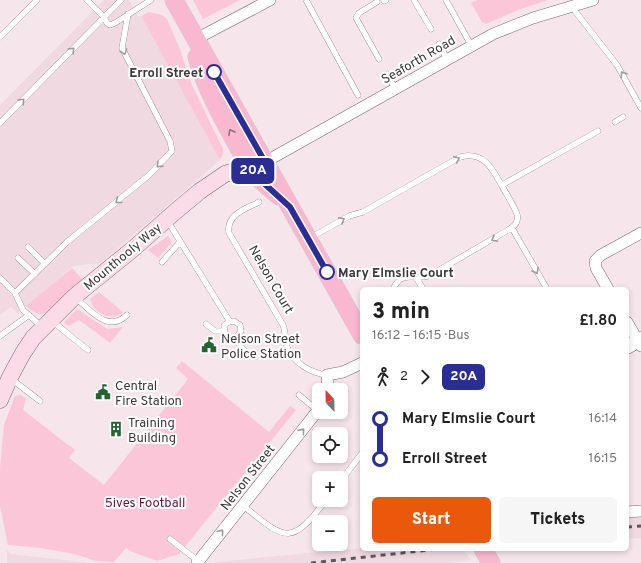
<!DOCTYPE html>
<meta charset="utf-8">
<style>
:root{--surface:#fff;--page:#f6f6f6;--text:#222;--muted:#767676;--accent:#ea580c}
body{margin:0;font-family:Overpass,sans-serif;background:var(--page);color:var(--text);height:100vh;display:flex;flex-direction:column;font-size:15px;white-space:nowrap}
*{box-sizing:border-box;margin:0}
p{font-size:13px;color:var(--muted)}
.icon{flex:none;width:22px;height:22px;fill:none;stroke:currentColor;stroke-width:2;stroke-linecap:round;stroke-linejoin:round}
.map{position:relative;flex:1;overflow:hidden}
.drawer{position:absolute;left:360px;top:287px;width:269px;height:264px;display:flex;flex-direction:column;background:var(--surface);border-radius:6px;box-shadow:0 2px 6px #0003}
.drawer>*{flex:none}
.badge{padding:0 8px;border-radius:6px;font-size:14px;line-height:26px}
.needle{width:26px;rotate:338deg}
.buttons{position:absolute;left:312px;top:383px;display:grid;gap:8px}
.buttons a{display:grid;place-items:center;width:36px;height:36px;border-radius:6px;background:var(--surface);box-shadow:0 2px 6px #0003;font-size:20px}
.map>.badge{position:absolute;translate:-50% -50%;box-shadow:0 0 0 2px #fff}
.legs{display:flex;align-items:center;gap:6px;height:44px;padding:0 12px;font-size:13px}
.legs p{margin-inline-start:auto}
.summary{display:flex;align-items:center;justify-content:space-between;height:68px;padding:0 12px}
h1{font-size:22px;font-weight:800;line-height:30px}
.primary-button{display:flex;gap:8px;margin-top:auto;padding:8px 12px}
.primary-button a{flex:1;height:46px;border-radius:6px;background:var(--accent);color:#fff;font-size:16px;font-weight:800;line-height:46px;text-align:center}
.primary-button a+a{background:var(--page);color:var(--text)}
ul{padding:0 12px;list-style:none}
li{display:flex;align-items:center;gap:14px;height:40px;font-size:15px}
li i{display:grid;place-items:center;width:6px;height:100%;margin:0 5px;background:currentColor}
li i::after{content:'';width:10px;height:10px;margin:-5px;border:3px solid;border-radius:50%;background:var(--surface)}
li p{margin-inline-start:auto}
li:first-child i{background:linear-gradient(#0000 50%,currentColor 0)}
li:last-child i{background:linear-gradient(currentColor 50%,#0000 0)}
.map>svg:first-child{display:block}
</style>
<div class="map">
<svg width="641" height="563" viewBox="0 0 641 563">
<rect width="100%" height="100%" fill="#f6e6eb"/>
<!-- built -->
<path fill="#f1d9e1" d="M104 0H129L138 16H141L220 160 101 263 73 266 18 314 11 307 0 315V105Z
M641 516V538L627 539V518Z
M362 548 464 549 470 560 449 563H215L216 562Z
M7 550 11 554 91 563H7Z"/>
<!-- green -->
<path fill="#fbc6d7" d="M193 0H240L203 19Z
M477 0H548L518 10 486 24 482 22 471 3Z
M149 12 162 15 167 19 180 49 185 65 192 85 223 149V154L220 160 141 16Z
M168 236 172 242 158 258 148 250Z
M72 268 84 281C75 288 51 314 41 314 35 314 31 310 26 306Z
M99 292 123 312C111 323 94 313 90 299Z
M77 309 107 329 123 327 110 343 79 320 69 326 65 324 64 322Z
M182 361 269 432 290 406 296 410 179 554 157 561 130 551 126 548 114 562 96 561 74 554 41 548 8 545 0 506V468L4 425 15 396 21 395 26 399 23 410 75 450 69 458 104 485 188 379 176 368Z"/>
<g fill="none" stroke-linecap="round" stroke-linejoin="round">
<!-- service casing -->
<g stroke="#78696e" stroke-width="6">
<path id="service" d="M87 0 104 17 107 23 110 25 115 23 151 0
M306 0 358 95
M414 0 431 29
M446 0 471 45
M384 1 386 0
M377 2 359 13 356 18 379 59
M573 6 575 11 617 65 641 108
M0 37 37 0
M439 44 447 59
M387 74 395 88
M615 122 623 117
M0 123 121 0
M502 185 598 131
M259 202C246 209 226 214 229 233L283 325C286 333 285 340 287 347 293 363 311 373 327 375
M167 220 230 322
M512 228 547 289
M310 238 349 216 363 212 460 157C484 151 492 168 502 186 507 195 513 204 517 214 519 222 515 226 508 230L429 276C413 281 403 269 393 289
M28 247 45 264
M18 258 35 274
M162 262 180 242
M416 277 423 289
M0 278 15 293 67 242 148 176 172 151 170 141 122 48 128 14
M15 293 23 310 29 315
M76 298C91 311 108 333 127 315
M52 321 88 350
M206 324 215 331H224
M0 336 29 315 42 327
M236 338H229L225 334 224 326 228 322 234 321 240 325 241 331 236 338 240 346 249 355
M10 378 40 401
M299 395 318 411
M341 481 362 453
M242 505C285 539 290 548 326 500
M170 539 198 561"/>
</g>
<!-- minor casing -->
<g stroke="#78696e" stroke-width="12">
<path id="minor" d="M196 39 270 0
M265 162 493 34 533 18 593 0
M608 289 596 268 595 261 601 255 641 233
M627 322 641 346
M328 390 327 375 343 372 362 363
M627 512 641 511
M197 563 319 409"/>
</g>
<!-- tertiary casing -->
<g stroke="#78696e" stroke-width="15">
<path id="tertiary" d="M627 347 641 339"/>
</g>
<!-- secondary casing -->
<g stroke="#78696e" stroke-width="17">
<path id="secondary" d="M0 400 10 377 23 353 33 338 75 296 133 249 176 211 200 191 225 174 261 163"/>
</g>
<!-- primary casing -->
<g stroke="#cdcbcc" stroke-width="19">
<path id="primary" d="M174 0 362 335
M197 57C208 96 230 131 249 166L257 177 279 196
M483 549 491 563"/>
</g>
<!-- service -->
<use href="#service" stroke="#fff" stroke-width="5.5"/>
<!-- minor -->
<use href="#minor" stroke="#fff" stroke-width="11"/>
<!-- tertiary -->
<use href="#tertiary" stroke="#fff" stroke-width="14"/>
<!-- secondary -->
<use href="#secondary" stroke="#fcdbe8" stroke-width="16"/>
<!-- primary -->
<use href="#primary" stroke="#f9b8d0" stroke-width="18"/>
<!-- rail -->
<path stroke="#5f5659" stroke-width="3" stroke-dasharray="5 5" stroke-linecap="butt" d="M627 527 641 526
M311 563 438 549"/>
</g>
<!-- one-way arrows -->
<defs><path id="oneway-chevron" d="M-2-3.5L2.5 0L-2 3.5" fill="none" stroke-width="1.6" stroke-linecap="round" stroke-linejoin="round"/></defs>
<g stroke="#9e9b9c">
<use href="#oneway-chevron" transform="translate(72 50) rotate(-45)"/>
<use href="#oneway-chevron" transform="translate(124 52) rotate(71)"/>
<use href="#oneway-chevron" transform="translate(623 74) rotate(-122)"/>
<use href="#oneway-chevron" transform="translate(22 101) rotate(-45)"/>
<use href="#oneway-chevron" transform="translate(457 159) rotate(-24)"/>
<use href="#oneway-chevron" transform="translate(159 165) rotate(136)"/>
<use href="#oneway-chevron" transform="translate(118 201) rotate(141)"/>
<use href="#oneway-chevron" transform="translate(342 220) rotate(-29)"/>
<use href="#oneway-chevron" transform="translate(494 239) rotate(150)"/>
<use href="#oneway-chevron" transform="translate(536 271) rotate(61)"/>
<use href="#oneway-chevron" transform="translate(302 431) rotate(-51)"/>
<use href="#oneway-chevron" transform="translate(221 532) rotate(-52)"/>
</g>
<use stroke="#92717d" href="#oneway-chevron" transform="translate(231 132) rotate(-119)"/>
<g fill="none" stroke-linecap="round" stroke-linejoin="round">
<!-- line-1 casing -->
<g stroke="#fff" stroke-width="9">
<path id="line-1" d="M214 72 265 162 250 166 257 177 290 207 327 272"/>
</g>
<!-- line-1 -->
<use href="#line-1" stroke="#2a2d93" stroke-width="6"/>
</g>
<!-- icons -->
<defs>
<g id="civic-bare" transform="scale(1.2)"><path d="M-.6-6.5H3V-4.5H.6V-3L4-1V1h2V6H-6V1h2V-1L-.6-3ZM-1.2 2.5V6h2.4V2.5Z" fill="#23652f" stroke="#fff" stroke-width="2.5" paint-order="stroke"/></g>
<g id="building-bare" transform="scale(1.2)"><path d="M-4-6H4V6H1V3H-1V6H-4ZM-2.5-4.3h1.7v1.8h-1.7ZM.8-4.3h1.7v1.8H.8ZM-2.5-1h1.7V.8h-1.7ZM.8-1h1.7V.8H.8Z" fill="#23652f" stroke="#fff" stroke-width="2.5" paint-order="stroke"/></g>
</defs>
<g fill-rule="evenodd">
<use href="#civic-bare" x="209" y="345"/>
<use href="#civic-bare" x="103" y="392"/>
<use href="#building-bare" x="116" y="429"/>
</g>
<!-- markers -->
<g fill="#fff" stroke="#2a2d93" stroke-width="2">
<circle cx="214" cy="72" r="7"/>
<circle cx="327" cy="272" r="7"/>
</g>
<g text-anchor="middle" stroke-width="4" stroke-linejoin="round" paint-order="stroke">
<!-- street labels -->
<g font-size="13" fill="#3e3739" stroke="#fff">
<text transform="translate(418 59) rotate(-30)" y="5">Seaforth Road</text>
<text transform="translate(122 256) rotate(-40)" y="5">Mounthooly Way</text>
<text transform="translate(272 279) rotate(60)" y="5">Nelson Court</text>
<text transform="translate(247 477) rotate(-52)" y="5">Nelson Street</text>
</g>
<!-- stop labels -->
<g font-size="13" font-weight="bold" fill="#3e3739" stroke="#fff" text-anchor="end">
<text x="203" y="77">Erroll Street</text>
<text x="338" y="277" text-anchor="start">Mary Elmslie Court</text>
</g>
<!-- poi labels -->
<g font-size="13" fill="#3e3739" stroke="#fff" text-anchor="start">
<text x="221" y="343">Nelson Street<tspan x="221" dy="15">Police Station</tspan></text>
<text x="115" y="390">Central<tspan x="115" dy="15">Fire Station</tspan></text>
<text x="128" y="427">Training<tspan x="128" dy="15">Building</tspan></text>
</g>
<!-- park labels -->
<g font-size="13" fill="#651339" stroke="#fff">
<text x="145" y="507">5ives Football</text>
</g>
</g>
</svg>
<div class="buttons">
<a><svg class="needle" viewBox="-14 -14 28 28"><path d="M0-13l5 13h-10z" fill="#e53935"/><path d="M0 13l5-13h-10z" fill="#767676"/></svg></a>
<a><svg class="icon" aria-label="locate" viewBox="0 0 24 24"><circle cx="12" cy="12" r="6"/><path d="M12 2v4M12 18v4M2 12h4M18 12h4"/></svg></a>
<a>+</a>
<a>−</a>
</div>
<b class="badge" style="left:253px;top:171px;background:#2a2d93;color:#fff">20A</b>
<section class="drawer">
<div class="summary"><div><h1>3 min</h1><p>16:12 – 16:15 · Bus</p></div><b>£1.80</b></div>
<div class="legs"><svg class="icon" aria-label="walk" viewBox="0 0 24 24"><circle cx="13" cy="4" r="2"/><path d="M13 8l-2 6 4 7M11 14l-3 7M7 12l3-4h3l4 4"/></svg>2<svg class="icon" aria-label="forward" viewBox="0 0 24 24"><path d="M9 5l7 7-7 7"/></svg><b class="badge" style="background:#2a2d93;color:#fff">20A</b></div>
<ul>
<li><i style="color:#2a2d93"></i><b>Mary Elmslie Court</b><p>16:14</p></li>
<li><i style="color:#2a2d93"></i><b>Erroll Street</b><p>16:15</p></li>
</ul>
<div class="primary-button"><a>Start</a><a>Tickets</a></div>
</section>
</div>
